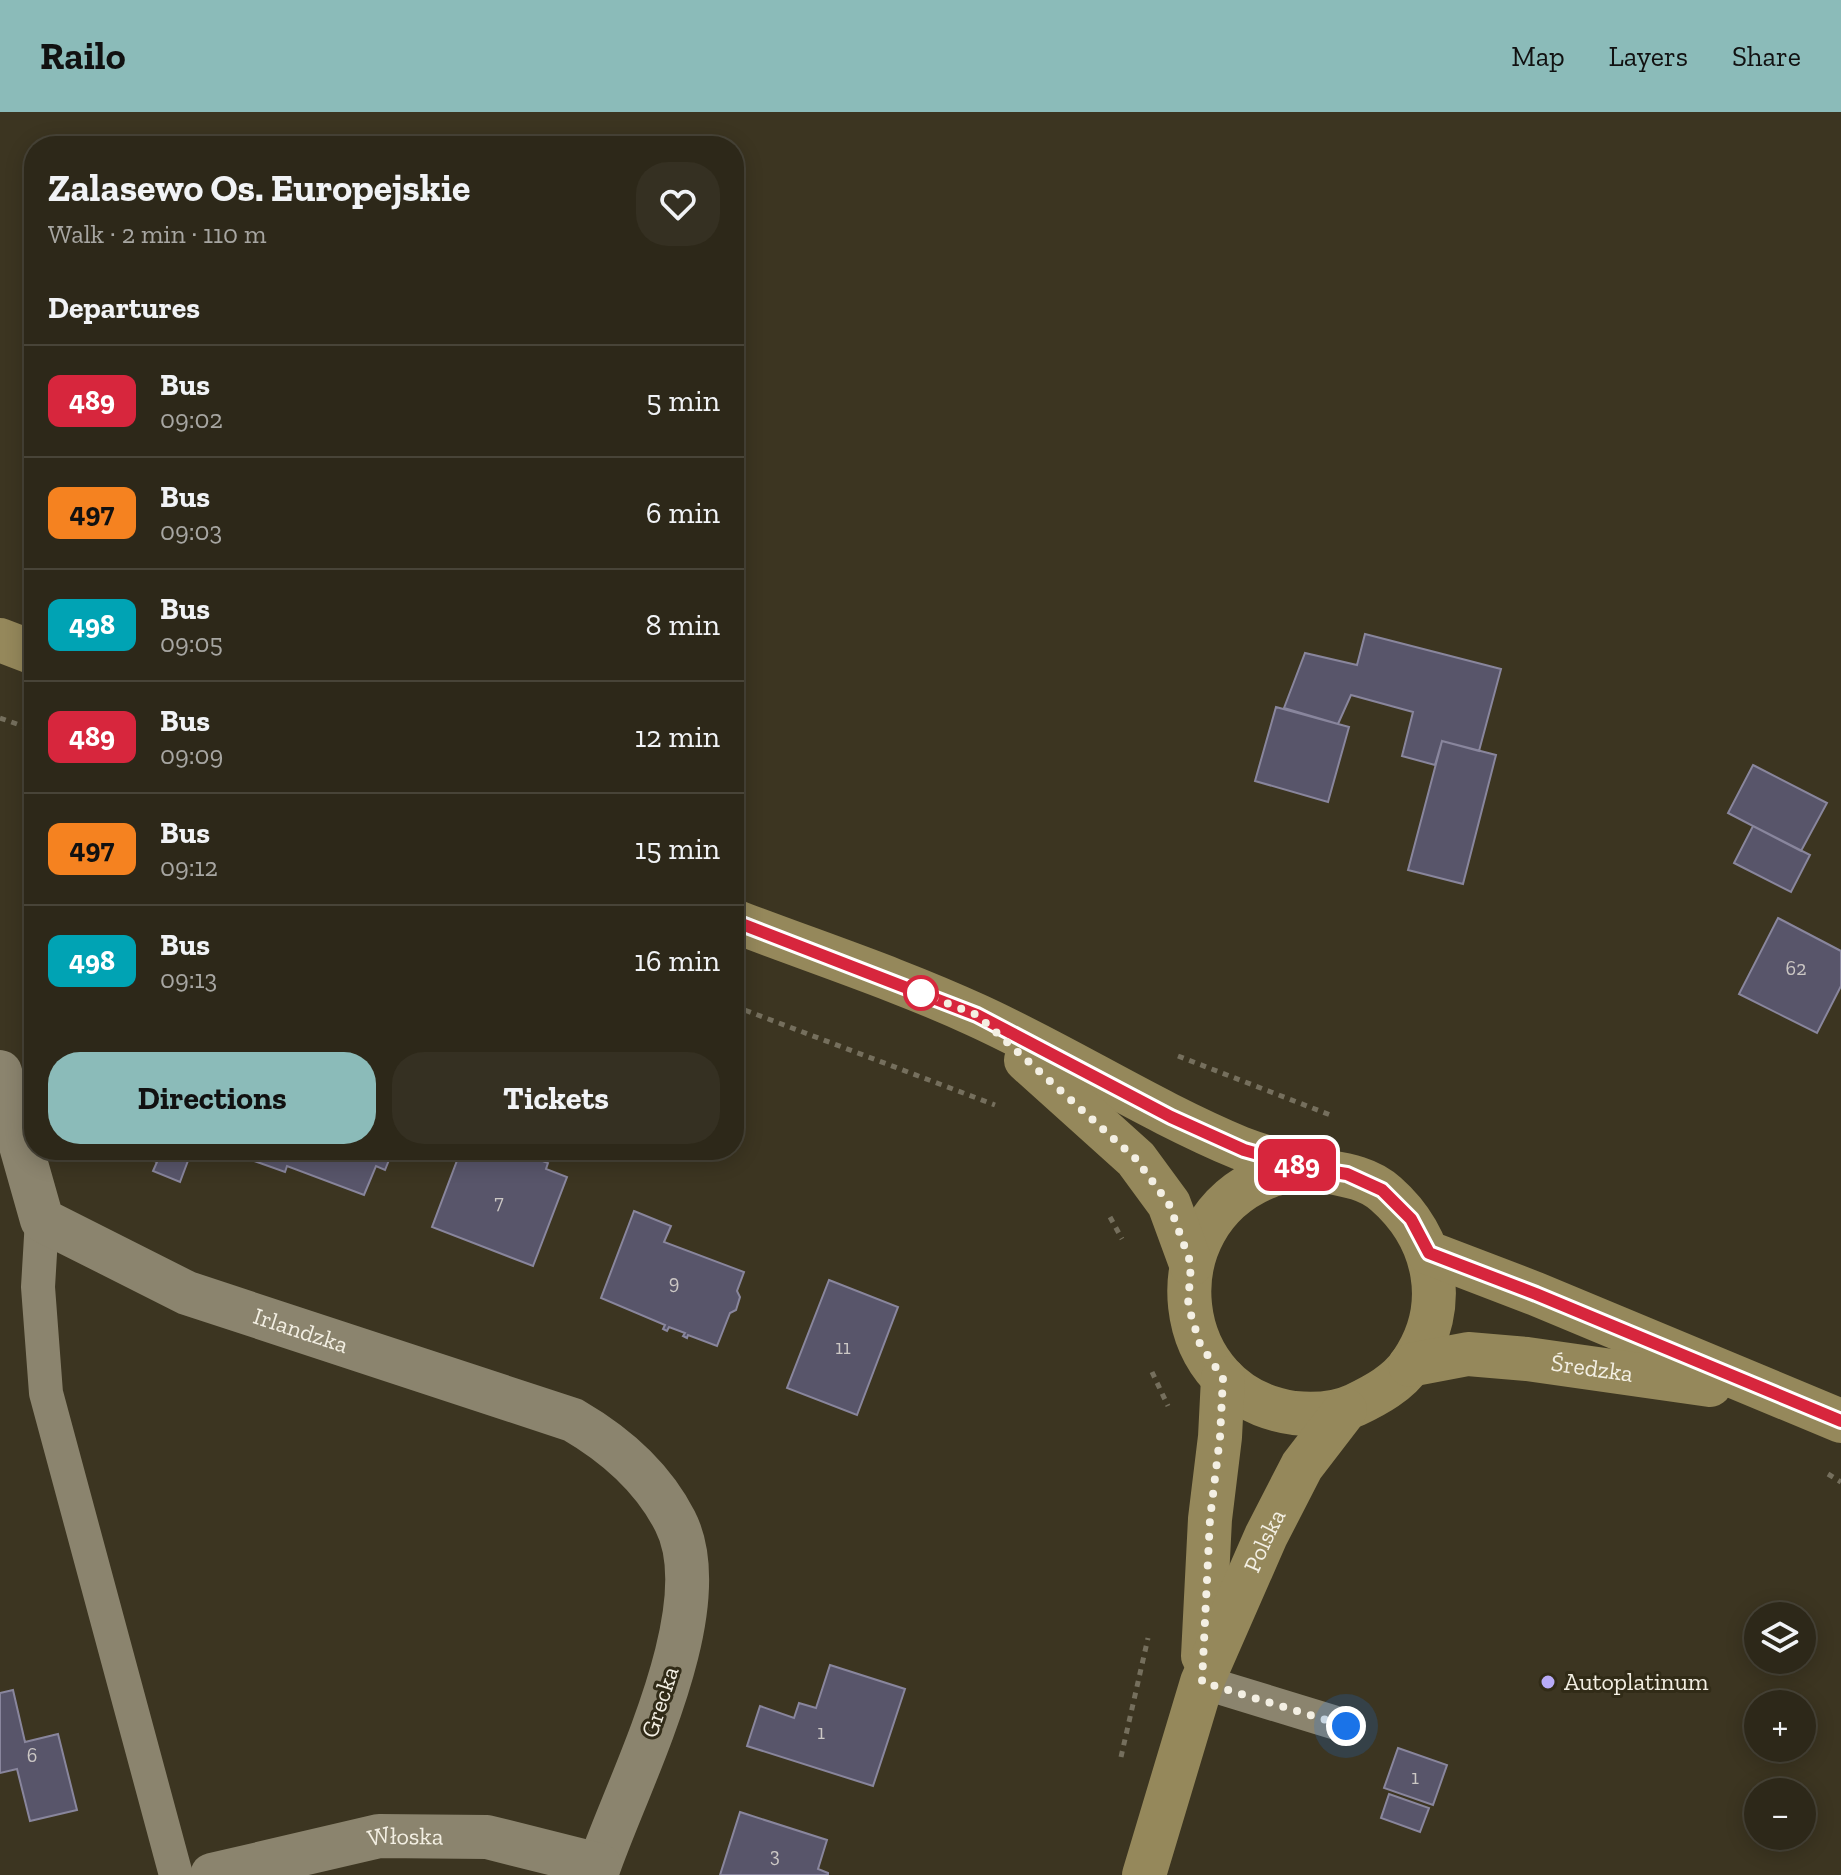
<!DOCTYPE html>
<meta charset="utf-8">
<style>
:root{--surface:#2d2819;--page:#353022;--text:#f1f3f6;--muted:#a7a6a2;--line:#484438;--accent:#8bbbb9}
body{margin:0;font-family:"Zilla Slab",serif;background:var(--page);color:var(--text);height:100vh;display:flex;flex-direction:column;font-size:30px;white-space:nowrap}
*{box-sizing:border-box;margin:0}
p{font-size:26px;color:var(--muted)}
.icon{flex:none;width:44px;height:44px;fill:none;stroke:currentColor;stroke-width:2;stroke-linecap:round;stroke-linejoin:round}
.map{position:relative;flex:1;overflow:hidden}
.sheet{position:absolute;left:24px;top:24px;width:720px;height:1024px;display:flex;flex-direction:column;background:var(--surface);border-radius:32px;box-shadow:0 4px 20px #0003,0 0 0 2px var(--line)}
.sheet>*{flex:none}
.badge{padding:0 16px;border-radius:12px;font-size:28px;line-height:52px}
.controls{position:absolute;left:1744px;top:1490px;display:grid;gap:16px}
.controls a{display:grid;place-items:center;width:72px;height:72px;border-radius:50%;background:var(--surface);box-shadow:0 4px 20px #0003,0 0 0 2px var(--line);font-size:40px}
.you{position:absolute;width:40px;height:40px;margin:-20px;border:6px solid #fff;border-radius:50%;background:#1a73e8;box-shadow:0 0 0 12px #1a73e833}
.map>.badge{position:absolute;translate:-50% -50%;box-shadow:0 0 0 4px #fff}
h2{padding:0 24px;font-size:30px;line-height:72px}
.round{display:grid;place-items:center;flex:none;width:84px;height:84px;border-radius:32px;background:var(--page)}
.summary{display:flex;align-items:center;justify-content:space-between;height:136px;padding:0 24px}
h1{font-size:38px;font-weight:700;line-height:60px}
.action{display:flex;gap:16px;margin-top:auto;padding:16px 24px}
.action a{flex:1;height:92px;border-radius:32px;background:var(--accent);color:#111;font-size:32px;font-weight:700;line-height:92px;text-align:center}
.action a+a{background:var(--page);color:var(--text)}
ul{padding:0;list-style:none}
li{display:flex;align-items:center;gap:24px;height:112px;padding:0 24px;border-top:2px solid var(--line)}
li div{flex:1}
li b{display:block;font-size:30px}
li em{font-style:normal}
li .badge{min-width:88px;font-weight:700;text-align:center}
header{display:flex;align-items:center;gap:48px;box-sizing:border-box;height:112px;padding:0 40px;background:var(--accent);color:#111}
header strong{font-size:38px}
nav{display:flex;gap:44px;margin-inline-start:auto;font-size:28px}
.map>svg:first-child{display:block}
</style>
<header>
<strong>Railo</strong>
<nav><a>Map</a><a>Layers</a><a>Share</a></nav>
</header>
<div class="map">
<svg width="1841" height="1763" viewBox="0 0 1841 1763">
<rect width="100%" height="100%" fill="#3c3521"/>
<!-- building -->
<path fill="#58556a" stroke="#89869d" stroke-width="2" d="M1365 522 1501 557 1479 639 1442 629 1435 653 1402 644 1413 600 1351 583 1338 612 1284 596 1305 541 1357 553Z
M1276 595 1349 615 1328 690 1255 669Z
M1442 629 1496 643 1463 772 1408 758Z
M1753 653 1827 691 1801 739 1728 701Z
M1753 714 1810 743 1791 780 1734 751Z
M1778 806 1841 839V874L1817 921 1739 882Z
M129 1038H192L180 1070 153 1059 157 1050Z
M249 1038H393L385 1058 376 1054 364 1083 287 1054 285 1060 246 1046Z
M461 1038H495L506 1042 507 1038H513L548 1051 546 1057 567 1065 533 1154 432 1115Z
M634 1099 671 1114 664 1130 744 1160 737 1179 740 1185 736 1198 730 1201 717 1234 688 1223 687 1226 683 1224 685 1221 669 1215 667 1219 663 1217 665 1213 601 1186Z
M829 1168 898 1195 857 1303 787 1276Z
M830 1553 905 1577 873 1674 747 1634 760 1594 794 1606 799 1591 816 1596Z
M13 1578 25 1630 58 1622 77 1698 30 1709 17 1657 0 1661V1581Z
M1398 1636 1447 1653 1433 1693 1384 1676Z
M1389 1682 1429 1696 1420 1720 1381 1706Z
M740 1700 827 1728 818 1757 828 1761V1763H720Z"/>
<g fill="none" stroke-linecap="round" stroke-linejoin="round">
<!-- path -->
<path stroke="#756f5d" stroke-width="5" stroke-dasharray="6 6" stroke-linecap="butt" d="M0 606 34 618
M734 894 995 993
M1178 944 1333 1004
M1110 1105 1122 1127
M1152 1260 1168 1294
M1828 1362 1841 1370
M1121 1645 1148 1526"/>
<!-- lane -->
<path stroke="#8b846e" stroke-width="34" d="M42 1108 38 1175 46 1281 176 1763
M1202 1570 1346 1614"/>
<!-- street -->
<g stroke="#8b846e" stroke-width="44">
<path id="s1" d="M0 960 42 1108 187 1181 573 1308C616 1333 652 1364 675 1409 721 1498 625 1675 596 1763"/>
<path id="s2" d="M212 1763 379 1724 487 1725 599 1753"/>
</g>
<!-- secondary -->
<g stroke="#95885b" stroke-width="44">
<path d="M0 528 34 541"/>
<path d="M734 809C815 840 898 867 976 903 1066 944 1149 998 1240 1036 1261 1044 1285 1051 1307 1056 1334 1062 1364 1062 1386 1082 1436 1126 1451 1194 1411 1252 1398 1271 1376 1283 1355 1293 1336 1302 1315 1303 1294 1301 1169 1284 1151 1112 1267 1065 1279 1060 1295 1059 1308 1056"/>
<path d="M1026 948 1136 1047 1169 1092 1191 1152"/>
<path d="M1429 1141 1536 1182 1841 1309"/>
<path id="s3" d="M1410 1253 1468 1242 1527 1247 1710 1273"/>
<path d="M1203 1544 1210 1407 1220 1325 1223 1266"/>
<path id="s4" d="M1144 1763 1202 1570 1266 1424 1302 1354 1345 1298"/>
</g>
</g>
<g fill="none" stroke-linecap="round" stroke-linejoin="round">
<!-- line casing -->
<g stroke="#fff" stroke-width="18">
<path id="line" d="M734 809 977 903 1171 1005 1244 1038 1308 1056 1347 1062 1382 1078 1411 1107 1429 1141 1536 1182 1841 1309"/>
</g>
<!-- line -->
<use href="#line" stroke="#d7263d" stroke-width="12"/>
<!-- walk -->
<path stroke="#f3efe3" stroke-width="8" stroke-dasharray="0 14.4" d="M921 881 977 903 1136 1047 1169 1092 1191 1152 1188 1193 1200 1232 1223 1266 1220 1325 1210 1407 1202 1570 1346 1614"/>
</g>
<!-- markers -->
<circle fill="#fff" stroke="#d7263d" stroke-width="4" cx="921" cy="881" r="16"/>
<circle fill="#b8abf7" stroke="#312b17" stroke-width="3" cx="1548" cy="1570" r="8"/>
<g text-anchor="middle" stroke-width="6" stroke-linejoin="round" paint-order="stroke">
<!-- number labels -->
<g font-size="20" fill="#ccc8c5">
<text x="1796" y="863">62</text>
<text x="499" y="1097">7</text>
<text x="674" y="1177">9</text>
<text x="843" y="1242">11</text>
<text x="821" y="1627">1</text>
<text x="32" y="1650">6</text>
<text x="1415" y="1672">1</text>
<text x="775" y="1750">3</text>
</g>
<!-- street labels -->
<g font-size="24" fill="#f3efe3" stroke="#312b17">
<text dy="8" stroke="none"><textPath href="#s1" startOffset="436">Irlandzka</textPath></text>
<text dy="8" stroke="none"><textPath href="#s3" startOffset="184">Średzka</textPath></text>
<text dy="8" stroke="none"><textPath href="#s4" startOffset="356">Polska</textPath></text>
<text transform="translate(660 1590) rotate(-72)" y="8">Grecka</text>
<text dy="8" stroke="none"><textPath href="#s2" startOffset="198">Włoska</textPath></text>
</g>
<!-- poi labels -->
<g font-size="24" fill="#f3efe3" stroke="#312b17" text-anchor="start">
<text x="1564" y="1578">Autoplatinum</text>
</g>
</g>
</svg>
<div class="controls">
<a><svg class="icon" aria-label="layers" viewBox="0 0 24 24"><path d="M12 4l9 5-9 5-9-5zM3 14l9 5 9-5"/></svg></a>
<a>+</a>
<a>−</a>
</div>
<div class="you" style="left:1346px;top:1614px"></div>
<b class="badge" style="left:1297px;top:1053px;background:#d7263d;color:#fff">489</b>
<section class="sheet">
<div class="summary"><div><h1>Zalasewo Os. Europejskie</h1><p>Walk · 2 min · 110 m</p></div><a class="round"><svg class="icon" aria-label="heart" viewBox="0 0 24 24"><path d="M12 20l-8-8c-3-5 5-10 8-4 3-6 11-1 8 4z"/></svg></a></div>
<h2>Departures</h2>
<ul>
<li><span class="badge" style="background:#d7263d;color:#fff">489</span><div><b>Bus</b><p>09:02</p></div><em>5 min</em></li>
<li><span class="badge" style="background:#f58220;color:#111">497</span><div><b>Bus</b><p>09:03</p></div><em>6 min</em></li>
<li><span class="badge" style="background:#00a3b4;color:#fff">498</span><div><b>Bus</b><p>09:05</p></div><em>8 min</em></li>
<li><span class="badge" style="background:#d7263d;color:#fff">489</span><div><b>Bus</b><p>09:09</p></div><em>12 min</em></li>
<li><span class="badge" style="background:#f58220;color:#111">497</span><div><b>Bus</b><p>09:12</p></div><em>15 min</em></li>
<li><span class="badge" style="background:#00a3b4;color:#fff">498</span><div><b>Bus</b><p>09:13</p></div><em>16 min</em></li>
</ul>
<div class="action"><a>Directions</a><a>Tickets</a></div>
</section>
</div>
